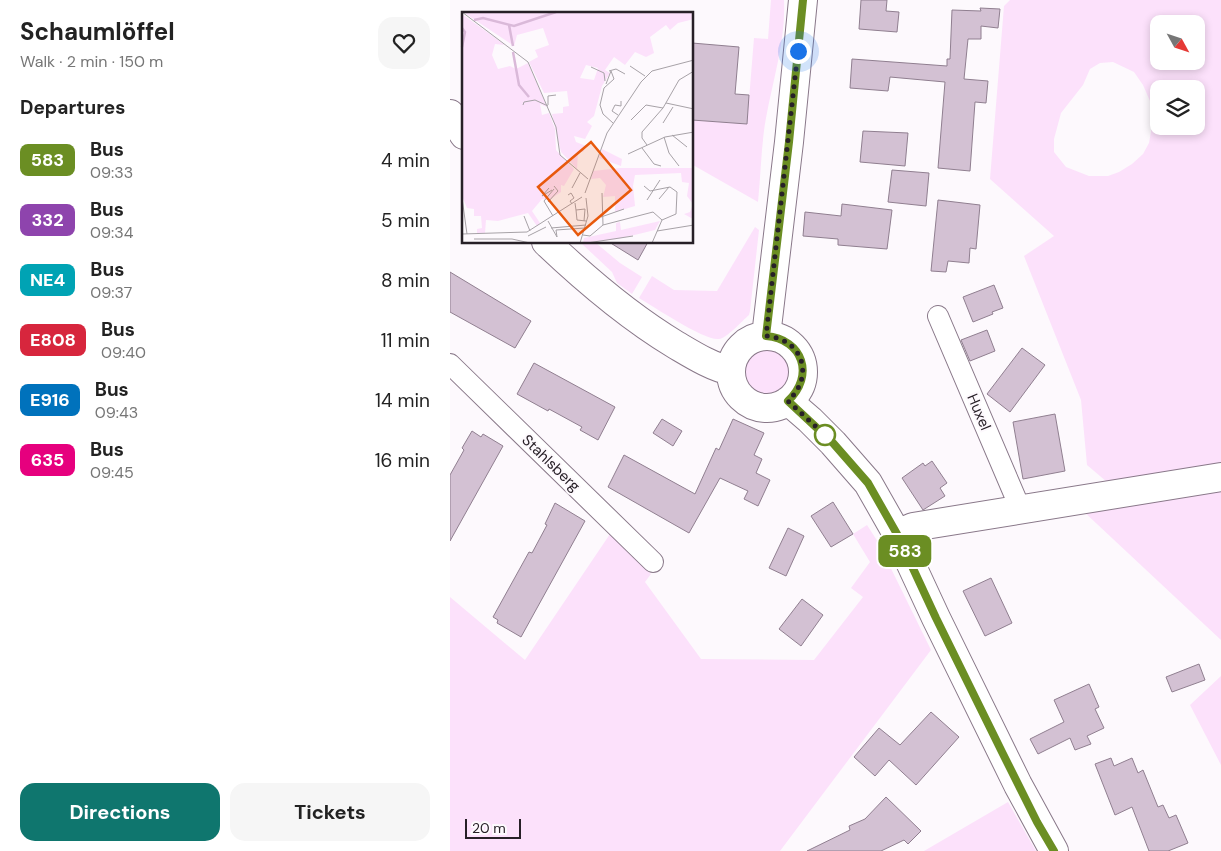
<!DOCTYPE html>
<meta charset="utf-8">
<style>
:root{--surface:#fff;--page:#f6f6f6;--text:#222;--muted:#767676;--accent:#0f766e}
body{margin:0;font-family:"DM Sans",sans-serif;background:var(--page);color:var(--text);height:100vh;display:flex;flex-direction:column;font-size:19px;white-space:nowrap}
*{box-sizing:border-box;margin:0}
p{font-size:16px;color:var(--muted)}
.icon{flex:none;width:28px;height:28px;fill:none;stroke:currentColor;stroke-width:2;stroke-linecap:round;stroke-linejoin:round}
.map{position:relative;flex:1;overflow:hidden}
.drawer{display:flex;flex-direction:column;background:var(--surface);width:450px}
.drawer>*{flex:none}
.badge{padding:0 10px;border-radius:8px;font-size:18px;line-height:32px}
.needle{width:32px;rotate:130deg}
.buttons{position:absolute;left:700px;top:15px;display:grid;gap:10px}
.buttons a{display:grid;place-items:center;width:55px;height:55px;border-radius:10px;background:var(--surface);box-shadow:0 2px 8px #0003;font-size:25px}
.scale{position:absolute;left:15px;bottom:12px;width:56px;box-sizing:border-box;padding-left:5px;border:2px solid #272027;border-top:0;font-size:14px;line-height:18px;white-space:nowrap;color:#272027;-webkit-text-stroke:4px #fdf9fd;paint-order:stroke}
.you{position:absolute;width:25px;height:25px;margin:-12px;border:4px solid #fff;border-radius:50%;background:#1a73e8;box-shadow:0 0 0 8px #1a73e833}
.map>.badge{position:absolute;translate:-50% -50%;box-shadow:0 0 0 2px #fff}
h2{padding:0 20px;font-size:19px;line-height:45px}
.round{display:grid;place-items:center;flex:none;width:52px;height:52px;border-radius:15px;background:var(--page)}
.head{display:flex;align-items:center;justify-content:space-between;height:85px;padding:0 20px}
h1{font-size:24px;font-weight:700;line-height:38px}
.cta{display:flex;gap:10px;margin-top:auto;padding:10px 20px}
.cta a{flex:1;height:58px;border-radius:15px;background:var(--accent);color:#fff;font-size:20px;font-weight:700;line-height:58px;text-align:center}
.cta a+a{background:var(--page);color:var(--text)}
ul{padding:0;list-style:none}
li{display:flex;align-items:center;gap:15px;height:60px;padding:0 20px}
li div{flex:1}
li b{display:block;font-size:19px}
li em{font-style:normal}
li .badge{min-width:55px;font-weight:700;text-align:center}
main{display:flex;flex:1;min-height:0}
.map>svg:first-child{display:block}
</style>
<main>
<section class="drawer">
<div class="head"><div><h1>Schaumlöffel</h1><p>Walk · 2 min · 150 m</p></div><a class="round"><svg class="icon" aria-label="heart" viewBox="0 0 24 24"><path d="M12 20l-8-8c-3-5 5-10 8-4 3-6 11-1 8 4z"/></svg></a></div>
<h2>Departures</h2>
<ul>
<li><span class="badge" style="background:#6b8e23;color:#fff">583</span><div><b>Bus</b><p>09:33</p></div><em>4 min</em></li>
<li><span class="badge" style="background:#8e44ad;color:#fff">332</span><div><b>Bus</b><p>09:34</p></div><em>5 min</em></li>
<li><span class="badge" style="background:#00a3b4;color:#fff">NE4</span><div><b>Bus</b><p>09:37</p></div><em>8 min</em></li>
<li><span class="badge" style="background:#d7263d;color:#fff">E808</span><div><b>Bus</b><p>09:40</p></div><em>11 min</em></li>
<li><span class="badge" style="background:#0072bc;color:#fff">E916</span><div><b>Bus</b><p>09:43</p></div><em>14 min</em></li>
<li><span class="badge" style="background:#e6007e;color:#fff">635</span><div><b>Bus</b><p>09:45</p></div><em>16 min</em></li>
</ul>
<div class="cta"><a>Directions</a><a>Tickets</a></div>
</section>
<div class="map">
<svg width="771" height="851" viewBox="0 0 771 851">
<rect width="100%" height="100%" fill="#fdf9fd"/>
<!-- green -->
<path fill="#fce1fb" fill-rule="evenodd" d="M321 0H334C336 40 323 79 316 118 311 145 311 174 308 202L243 165V120L297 124 304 38 318 39Z
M560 0H771V464L657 482 637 465 631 400 574 256 604 236 540 179 554 6ZM709 24H746V61H709ZM663 62 684 72 693 85 700 101 702 126 699 143 693 154 682 164 669 172 658 176H639L616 167 604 152V139L611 113 633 85 640 69 650 63ZM709 89H746V126H709Z
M305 227 309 230 300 311 299 315C292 321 277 338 269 339 255 341 204 307 189 298L202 276 224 290 267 291Z
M131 243H146L170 263 192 277 182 294 167 283 162 272Z
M295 371a23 23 0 1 1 46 0a23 23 0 1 1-46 0Z
M771 490V640L632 510Z
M417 525 428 542 481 650 330 851H0V597L75 660 160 534 201 574 195 582 251 659 364 660 413 597 401 588 420 562 403 534Z
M771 676V765L740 705Z
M558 802 586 851H474Z"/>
<!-- building -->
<path fill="#d3c1d3" stroke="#907f90" d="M411 0H437L436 11 449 12 447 32 409 29Z
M530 8 550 9 548 28 531 26V39H518L514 79 538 81 536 103 525 102 520 171 488 168 495 82 440 77 438 91 400 88 402 59 497 66V59H500L502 10 531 11Z
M242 43 289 47 285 94 299 95 297 124 242 120Z
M413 131 458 133 455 166 410 162Z
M442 170 479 173 476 206 438 202Z
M488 200 530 205 526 249 520 248 519 263 498 261 496 272 481 271Z
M392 204 442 210 437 249 388 245V239L353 236 355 212 391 216Z
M159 242H198L188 260Z
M0 272 81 321 65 348 0 312Z
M544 285 553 308 542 312 543 314 523 322 513 297Z
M537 330 545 351 520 361 511 340Z
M572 348 595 365 560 412 537 394Z
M84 363 165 407 148 440 130 430 132 427 99 409 98 411 67 394Z
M605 414 615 471 573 479 563 422Z
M212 419 232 431 223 446 203 433Z
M283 419 314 433 304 455 312 459 306 473 320 480 308 506 294 499 298 491 270 478 239 533 158 487 174 455 245 494 266 448 269 450Z
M22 431 31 437 33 434 53 446 0 541V475L14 450 12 448Z
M482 461 497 483 490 488 495 496 473 510 452 478 473 463 475 466Z
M383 502 403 534 381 547 361 516Z
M105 503 135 521 71 637 47 623 48 620 43 617 79 552 82 553 97 525 95 524Z
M338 528 354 536 336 576 319 568Z
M541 578 562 623 535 636 513 591Z
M352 599 373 615 351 646 329 629Z
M749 664 755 680 722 692 716 677Z
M639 684 649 707 645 709 654 728 637 736 641 744 625 750 620 738 588 754 580 739 614 722 604 700Z
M481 712 509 737 466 785 439 760 425 776 404 757 429 728 450 745Z
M661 758 664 766 682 758 688 773 693 770 708 807 713 805 719 818 726 815 738 843 718 851H699L682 807 665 815 645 764Z
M436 797 471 831 458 844 454 840 431 851H357L400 830 399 826 415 819Z"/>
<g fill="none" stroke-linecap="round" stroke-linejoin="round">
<!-- street casing -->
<g stroke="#897889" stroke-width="22">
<path id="street" d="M488 316 570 508
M0 364 203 562"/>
</g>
<!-- secondary casing -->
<g stroke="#897889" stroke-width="30">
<path id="secondary" d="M0 114 14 135
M96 242C137 281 178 316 226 345 243 355 262 367 281 371
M316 336 339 142 353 0
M281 372a36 36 0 1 1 72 0a36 36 0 1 1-72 0Z
M338 401 360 420 383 443 418 483 447 534 486 618 568 785 604 851
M447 534 463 527 771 477"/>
</g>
<!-- street -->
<use href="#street" stroke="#fff" stroke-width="20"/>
<!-- secondary -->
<use href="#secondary" stroke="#fff" stroke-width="28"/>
</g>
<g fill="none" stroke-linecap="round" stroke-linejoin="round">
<!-- line casing -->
<g stroke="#fff" stroke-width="11">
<path id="line" d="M353 0 339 142 316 336C353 339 365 376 338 401L383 443 418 483 447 534 486 618 552 752 587 822 604 851"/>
</g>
<!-- line -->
<use href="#line" stroke="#6b8e23" stroke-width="8"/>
<!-- walk -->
<path stroke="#272027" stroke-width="5" stroke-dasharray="0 9" d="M348 51 316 336C353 339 365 376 338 401L375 435"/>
</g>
<!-- markers -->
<circle fill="#fff" stroke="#6b8e23" stroke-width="2.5" cx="375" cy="435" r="10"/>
<g text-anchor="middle" stroke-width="4" stroke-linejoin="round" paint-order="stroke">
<!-- street labels -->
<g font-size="15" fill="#272027" stroke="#fdf9fd">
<text transform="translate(529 412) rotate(67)" y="5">Huxel</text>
<text transform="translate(101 463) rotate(44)" y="5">Stahlsberg</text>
</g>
</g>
<!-- overview -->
<g transform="translate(12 12)">
<rect width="231" height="231" fill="#fdf9fd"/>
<path d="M1 0H231L232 7 216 11 208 18 204 13 188 25 192 41 184 45 173 40 163 53 152 45 143 58 148 61 140 74 132 104 125 110 130 114 123 127 112 124 114 130 124 134 121 140 116 139 115 157 99 140 90 102 101 101V95L107 94 105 79 82 81 67 50 76 45 73 38 87 33 81 16 55 23 52 34ZM124 53 136 56 132 68 118 66ZM0 2 43 33 33 32 30 43 36 57 48 54 54 57 66 51 85 95 78 92 80 103 87 101 93 117 94 138 112 157 102 174 99 173V180L87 188 80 187 70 199 78 211 75 214 66 201 36 209 24 208 23 221H15V217L20 216 19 204H12V197L5 196 0 184ZM140 137 160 147 159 154 137 146ZM158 156H230L231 207 222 202 228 200 231 192 225 184 227 171 220 170 219 161 173 163 171 174 173 194 153 200V184L141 185 144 173 138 166 129 167 131 159ZM198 209 193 218 156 227 121 231 122 226 154 219V211L158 210 159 218Z" fill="#fce1fb" fill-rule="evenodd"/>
<path fill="none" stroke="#dab9d9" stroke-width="2.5" d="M12 8 21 6 52 14 94 0M47 13 51 34M0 16 3 20 0 35M51 40 57 73 67 85"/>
<path fill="none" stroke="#a7a2a7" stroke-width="1" d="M0 0 66 50 94 115 98 143 126 167M168 54 183 64M129 55 142 61 143 69M147 59 154 57 163 62M144 72 149 59 152 67 142 76 138 93 141 102 151 111M204 91 232 97M61 93 62 90 73 88 86 94M86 93V84L94 83M156 103 150 99 153 93 159 94V89M169 108 184 93 201 96M201 111 211 95M210 123 225 135M202 125 207 141 217 154M185 133 180 126V120L201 96 217 68 232 59M180 136 192 152 199 154M166 142 203 125 232 120M182 174 188 179 208 175 215 180 214 202 200 208M87 176 80 184 90 178M110 176 118 161M123 181 145 121 179 70 190 59 232 48M140 181 141 213M106 183 109 181 112 186 108 189 110 192M0 186 5 222M197 187 207 175M185 188 198 168M86 190 96 179 92 174M113 191 114 198 123 197 122 209M114 198 115 208 124 209M62 204 68 219M91 204 82 189 92 177M139 205 162 197M86 209 95 225M89 216 124 213M195 219 232 213M0 222 65 220 120 185M121 223 128 224 141 213 191 200 200 208 190 231M66 224 84 215M95 225 94 218 123 216M12 227H50L68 231M118 231 126 204 124 186M125 231 171 224"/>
<path fill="#e8590c" fill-opacity="0.15" stroke="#e8590c" stroke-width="2.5" d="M129 130 169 178 116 223 76 175Z"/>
<rect width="231" height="231" fill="none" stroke="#272027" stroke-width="2.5"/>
</g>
</svg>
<div class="buttons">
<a><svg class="needle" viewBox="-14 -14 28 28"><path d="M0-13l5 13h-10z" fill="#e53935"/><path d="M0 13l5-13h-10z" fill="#767676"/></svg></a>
<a><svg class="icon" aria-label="layers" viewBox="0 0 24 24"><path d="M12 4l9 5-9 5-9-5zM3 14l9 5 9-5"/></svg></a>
</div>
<div class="scale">20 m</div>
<div class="you" style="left:348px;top:51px"></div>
<b class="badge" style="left:455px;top:551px;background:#6b8e23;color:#fff">583</b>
</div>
</main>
